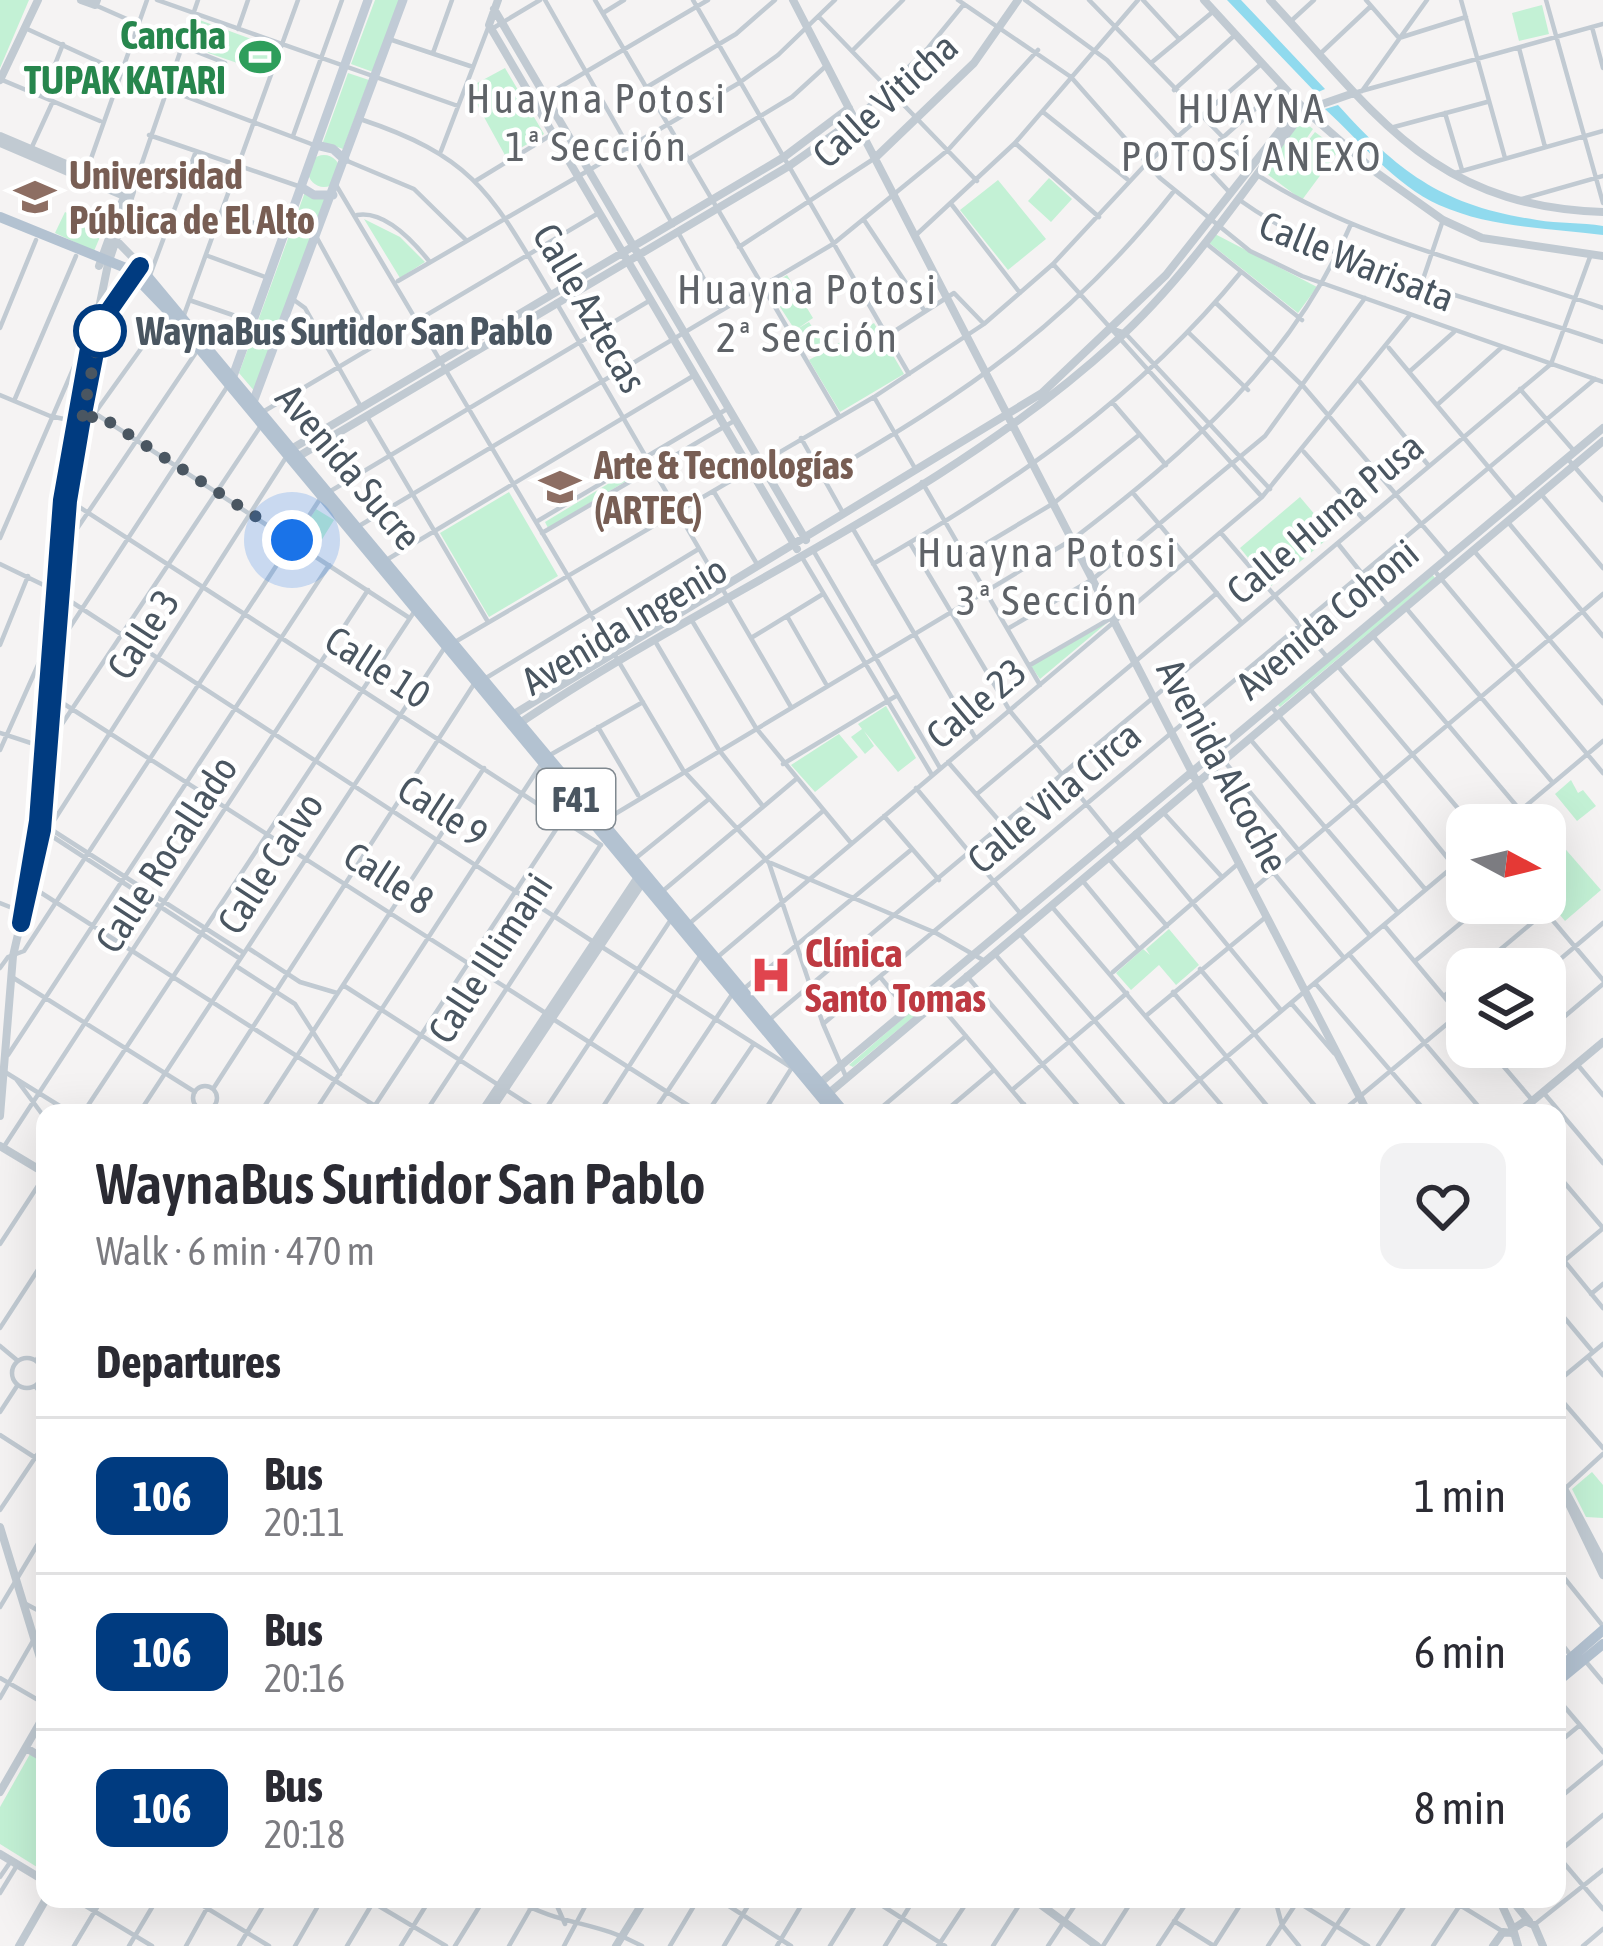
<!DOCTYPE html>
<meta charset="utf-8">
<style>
:root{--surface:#fff;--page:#f2f2f3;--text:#2b2b33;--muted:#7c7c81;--line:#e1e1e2}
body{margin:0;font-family:"Asap Condensed",sans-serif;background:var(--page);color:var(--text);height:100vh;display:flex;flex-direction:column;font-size:45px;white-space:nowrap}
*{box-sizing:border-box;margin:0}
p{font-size:39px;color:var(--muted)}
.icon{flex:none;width:66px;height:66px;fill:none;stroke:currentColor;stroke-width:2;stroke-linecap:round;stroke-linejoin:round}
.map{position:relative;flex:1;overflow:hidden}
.drawer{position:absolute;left:36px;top:1104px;width:1530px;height:804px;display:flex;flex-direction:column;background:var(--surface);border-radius:24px;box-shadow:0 12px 48px #0002}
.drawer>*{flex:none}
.badge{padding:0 24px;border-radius:18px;font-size:42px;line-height:78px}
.needle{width:78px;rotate:97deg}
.tools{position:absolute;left:1446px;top:804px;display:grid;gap:24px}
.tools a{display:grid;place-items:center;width:120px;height:120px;border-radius:24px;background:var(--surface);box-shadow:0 12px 48px #0002;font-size:60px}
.you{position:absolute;width:60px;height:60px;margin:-30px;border:9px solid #fff;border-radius:50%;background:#1a73e8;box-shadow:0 0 0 18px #1a73e833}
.map>.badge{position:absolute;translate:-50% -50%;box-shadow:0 0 0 6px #fff}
h2{padding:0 60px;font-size:45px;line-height:108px}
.round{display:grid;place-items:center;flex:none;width:126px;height:126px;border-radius:24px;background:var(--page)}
.overview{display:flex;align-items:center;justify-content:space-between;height:204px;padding:0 60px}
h1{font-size:57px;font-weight:600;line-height:90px}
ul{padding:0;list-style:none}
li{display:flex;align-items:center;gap:36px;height:156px;padding:0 60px;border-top:3px solid var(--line)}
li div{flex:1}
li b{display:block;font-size:45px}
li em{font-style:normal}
li .badge{min-width:132px;font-weight:700;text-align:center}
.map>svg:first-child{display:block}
</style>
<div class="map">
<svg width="1603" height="1946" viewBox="0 0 1603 1946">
<rect width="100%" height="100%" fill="#f5f3f3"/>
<!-- green -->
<path fill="#c3f1d5" d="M0 0H29L0 68Z
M375 0H399L373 72 351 64Z
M1542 5 1549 34 1519 41 1512 13Z
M194 18 273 47 265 73 247 67 252 50 246 66 185 45Z
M505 68 544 134 506 157 468 88Z
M348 73 369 80 343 149 323 142Z
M1300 119 1313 129 1285 170 1315 132 1339 150 1302 200 1263 171Z
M308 171a16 16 0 1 1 32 0a16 16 0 1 1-32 0Z
M1049 178 1072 199 1051 222 1028 201Z
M998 180 1046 239 1008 270 960 210Z
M305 192 327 200 256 393 239 373Z
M65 212 103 230 94 251 55 233Z
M364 219 400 237 425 262 400 278Z
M1215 234 1317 287 1298 313 1208 242Z
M787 275 813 318 797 329 809 322 822 342 808 350 767 287Z
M874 323 904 374 840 412 809 360Z
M644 462 648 468 548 528 545 522Z
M509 492 558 576 489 617 440 533Z
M1300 497 1332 535 1271 586 1240 548Z
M316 509 334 520 316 549 298 537Z
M1432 574 1435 578 1280 707 1277 704Z
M1108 622 1040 679 1031 666Z
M886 706 916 758 898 772 864 731 874 746 865 754 851 737 862 729 858 724Z
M839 734 858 757 815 792 791 765Z
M1571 780 1578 793 1583 790 1596 806 1577 821 1555 794Z
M1554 836 1601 890 1565 921 1545 897V844Z
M1169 929 1199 965 1176 985 1159 965 1131 990 1116 973 1143 949 1150 955 1146 949Z
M924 1000 928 1005 853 1067 849 1065Z
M1592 1472 1603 1485V1518L1586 1517 1572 1489Z
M30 1754 45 1763V1872L0 1844V1807Z"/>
<!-- water -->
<path fill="#90daee" d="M1227 0H1241L1325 89 1316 93Z
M1338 105C1400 174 1444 206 1537 220 1559 224 1581 222 1603 226V235C1547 228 1491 228 1439 205 1395 185 1360 141 1325 109Z"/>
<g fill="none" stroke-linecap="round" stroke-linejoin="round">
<!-- minor -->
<path stroke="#c1cad2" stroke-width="4.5" d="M157 0 458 106
M545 0 673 225
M595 0 839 416
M693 0 909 374
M958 0 1071 77 1160 178 1250 251 1302 276 1603 382
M1025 0 1107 60 1231 194
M1089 0 1252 167
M1143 0 1179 39
M1366 0 1399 38 1466 17
M1461 0 1505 158
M1546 0 1603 203
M95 5 138 24
M603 13 624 0
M819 17 977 181
M1290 22 1314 0
M495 27 540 0
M1592 27 1603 68
M25 28 121 72 314 145
M238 29 248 0
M389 39 473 67
M182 46 225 63
M1519 48 1545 147
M853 50 903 0
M433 53 452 0
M1320 54 1371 6
M1151 63 1215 10
M0 79 100 121
M647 87 736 34 775 0
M1174 90 1236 34
M1362 91 1427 0
M1354 93 1603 24
M43 95 63 44
M538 100 708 0
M1043 112 1127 179
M1445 113 1462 170
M360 119C474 157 491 193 550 292
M854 120 928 48 964 4
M1394 127 1487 102
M149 135 301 187
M293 136 342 0
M1220 140 1280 87
M1015 143 1099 217
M31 149 53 101
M441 151 488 28
M689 159 792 97 827 65
M345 160 414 189 466 240
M87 170 147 0
M1455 173 1603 131
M1259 176C1362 242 1489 267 1603 308
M477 180 556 132
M336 185 683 770 769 863 823 1024 847 1079
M132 192 198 0
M1522 199 1603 176
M1241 201C1340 272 1488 301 1603 342
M952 205 1020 293
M224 212 284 234
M357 215C385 210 413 241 429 261
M864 220 924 310
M679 234 720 308
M916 235 1015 143 1138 0
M317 238 375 344
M1208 245 1302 320
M739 247 875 158
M208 256 268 278
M1054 265 1262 497
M150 275 196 151
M398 281 739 83 778 55 835 0
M294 300 305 308 360 405
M1416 300 1443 220
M192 301 253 322
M556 302 791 707
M1216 303 1304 387 1447 554
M184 315 298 0
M0 328 36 240
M1113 329 1125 333 1270 489
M1189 333 1248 390
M887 336 954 293 984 324
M278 346 316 329
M1389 348 1516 500
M1409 372 1454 332
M1360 382 1429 466
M1520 389 1575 452
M0 395 50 416 87 424 168 311
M874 397 916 470
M14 401 76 256
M1113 403 1166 465
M1437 405 1502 347
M261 413 597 214
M96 414 408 617
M366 415 488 622
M801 438 842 511
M1304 452 1364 520
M1567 458 1603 500
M823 476C966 393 1070 323 1174 191
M922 482 1040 685
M329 492 649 301
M714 492 757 564
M1133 493 1241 622
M1541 494 1603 568
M73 503 601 845
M1507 521 1603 636
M536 522 727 409
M359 526 833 244 948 150 1038 50
M853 529 976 739
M542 533 734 421
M1221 533 1327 657
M0 538 93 323
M68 542 199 348
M910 543 1010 711 1120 845
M1339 545 1388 606
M813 550 940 768
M1475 552 1603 703
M967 555 1054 503 1139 435
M388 559 693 376
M803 559 932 775
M0 564 54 590
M873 564C1013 484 1139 397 1241 272
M1433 569 1603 773
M64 597 592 941
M1406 608 1553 783
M787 616 826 684
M691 619 756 728 851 843
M1009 628 1093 579 1265 436 1365 298
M1373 636 1520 810
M751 638 823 594
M655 641 719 750 762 805
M455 642 874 397 984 324 1053 264 1146 164 1260 65
M0 645 28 576
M1336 664 1472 825
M1030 665 1113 617
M486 678 697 550
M1310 689 1454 866
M47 693 544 1012
M1270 705 1425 889
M598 727 638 795
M0 733 46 748 262 424
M1250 739 1398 913
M0 750 46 647 59 644 229 384
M550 755 643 702
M1224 761 1370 936
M948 762 1002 824
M783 764 896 696
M916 788 1020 913
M977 794 1217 593
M1162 811 1222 877
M884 816 939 880
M605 820 1073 539C1189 450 1292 361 1351 224
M38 821 244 953
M1503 825 1603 741
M46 833 285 459
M47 833 239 958
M1135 833 1280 1009
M636 858 709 799
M1108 858 1167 926
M771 863 936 933 983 960
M1273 872 1344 958
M1082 880 1139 949
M32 887 386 1113
M1254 888 1603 594
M664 890 795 780
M0 903 20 911
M1538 903 1603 980
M1053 908 1228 1113
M690 923 823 811
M1384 925 1467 1024
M1021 935 1174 1113
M602 947 794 1069
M248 948 300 982 337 993
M994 953 1130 1113
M1349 954 1484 1113
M720 955 1262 497 1410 315
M1415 961 1485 903
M236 966 295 1004 340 1074
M0 968 8 957 24 951 320 499
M1200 969 1321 1113
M1477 969 1545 912
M1113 972 1240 862
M1545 972 1603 923
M966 975 1084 1113
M12 977 195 1092
M881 978 908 1011
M1315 983 1427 1113
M343 985 542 1113
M746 987 912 849
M1173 992 1273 1113
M1444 996 1467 977
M938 1003 1031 1113
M1291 1003 1334 1053
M1147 1015 1267 916
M553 1019 700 1113
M769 1020 1551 364 1590 257
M823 1024 1595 379
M1545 1033 1603 984
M1487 1047 1533 1101
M8 1055 329 565
M1577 1064 1603 1095
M1505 1067 1529 1047
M5 1072 71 1113
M16 1079 45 1118
M193 1098a12 12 0 1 1 24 0a12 12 0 1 1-24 0Z
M213 1089 474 684
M1012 1090 1127 993
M1543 1092 1603 1163
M83 1113 414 612
M139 1113 445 647
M260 1113 484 768
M314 1113 540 766
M370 1113 574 802
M425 1113 600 846
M543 1113 672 918
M599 1113 700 956
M653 1113 731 996
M707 1113 753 1045
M763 1113 791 1069
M875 1113 966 1036
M943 1113 994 1070
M1013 1113 1024 1104
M1160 1113 1467 855
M1340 1113 1459 1014
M5 1145 368 590
M1557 1174 1603 1228
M0 1244 45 1175
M1557 1252 1603 1308
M1564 1261 1601 1230
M1591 1294 1603 1284
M1557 1309 1593 1352
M0 1328 45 1259
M0 1346 18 1361
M1588 1357 1603 1375
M12 1373a15 15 0 1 1 30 0a15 15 0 1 1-30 0Z
M36 1361 45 1346
M1557 1382 1603 1344
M35 1386 45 1398
M1557 1395 1603 1448
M0 1412 17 1386
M0 1435 45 1464
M1557 1496 1603 1454
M0 1510 45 1443
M1557 1569 1603 1626
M24 1603 45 1614
M0 1607 45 1532
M1557 1638 1572 1657
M1587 1663 1603 1682
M0 1678 45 1704
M0 1698 45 1620
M1557 1698 1603 1752
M1557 1744 1580 1725
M1557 1800 1603 1762
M1557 1853 1603 1815
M1557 1855 1603 1909
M0 1877 11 1861
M0 1893 16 1867
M74 1899 152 1946
M192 1899 269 1946
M367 1899 446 1946
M514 1899C562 1926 596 1921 642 1946
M554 1899 565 1924
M718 1899 791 1946
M872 1899 945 1946
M1275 1899 1282 1925 1299 1946
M1293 1899 1368 1946
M1450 1899 1502 1931
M1174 1921 1214 1946
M1534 1925 1603 1870
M74 1946 102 1899
M129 1946 157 1899
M186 1946 212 1899
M239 1946 267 1899
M295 1946 322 1899
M347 1946 375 1899
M401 1946 430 1899
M455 1946 484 1899
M509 1946 536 1899
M564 1946 589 1899
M670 1946 698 1899
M724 1946 752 1899
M777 1946 805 1899
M830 1946 859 1899
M885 1946 914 1899
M938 1946 969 1899
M993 1946 1023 1899
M1048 1946 1079 1899
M1103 1946 1133 1899
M1158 1946 1189 1899
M1214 1946 1244 1899
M1268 1946 1299 1899
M1323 1946 1354 1899
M1378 1946 1409 1899
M1433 1946 1464 1899
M1583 1946 1603 1929"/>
<!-- tertiary -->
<path stroke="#c1cad2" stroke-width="8" d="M81 0 95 5 97 0
M498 0 489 25 797 549
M793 0 1368 1113
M1204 0 1305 110 1377 173 1443 220 1482 238 1603 256
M1270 0C1377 115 1432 206 1603 212
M494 9 806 540
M0 80 38 0
M1305 110 1354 93
M0 136 132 192 108 264 77 416
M0 143 129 198
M875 158 974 63 1018 0
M99 266 126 191
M288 451 784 157 849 108
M294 459 789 166 854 120
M54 612 71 448
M509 717 1042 393 1166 275 1300 105
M517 725C712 593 939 502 1115 342 1189 275 1245 188 1305 110
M20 921 37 830
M820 1083 1603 428
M829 1093 1603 441
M481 1113 640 874
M489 1113 644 880
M1518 1113 1603 1042
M0 1116 13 956 42 830 45 748 77 443 101 323 140 265 110 234
M0 1146 45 1173
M1557 1479 1603 1575
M1559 1479 1603 1562
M0 1527 45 1674
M26 1748 45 1759
M0 1792 45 1714
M0 1854 45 1881
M1033 1899 1097 1946
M1499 1899 1513 1929
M1511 1899 1529 1921
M19 1946 46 1899
M616 1946 645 1899
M1493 1946 1503 1932 1512 1933
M1518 1946 1513 1929 1525 1921 1534 1925 1543 1946"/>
<!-- secondary -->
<path stroke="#c1cbd6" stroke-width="9" d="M316 145 333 149 345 160
M301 187 314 195H333
M232 379 368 0
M252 405 403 0"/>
<!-- primary -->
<path stroke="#b3c2d1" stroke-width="10" d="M0 217 148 277 845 1113
M129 278 143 285 168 311 834 1113
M1557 1670 1603 1630
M1557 1682 1603 1644"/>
</g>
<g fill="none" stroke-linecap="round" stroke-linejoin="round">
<!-- line casing -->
<g stroke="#fff" stroke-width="27">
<path id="line" d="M94 320 62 500 38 821 21 923 42 830 68 501 81 424 101 322 140 266"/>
</g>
<!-- line -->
<use href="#line" stroke="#003b80" stroke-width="18"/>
<!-- walk -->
<path stroke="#4a5661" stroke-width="12" stroke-dasharray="0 21.6" d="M100 331 81 424 97 414 292 540"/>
</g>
<!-- icons -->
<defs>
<g id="stadium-bare" transform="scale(3.24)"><path d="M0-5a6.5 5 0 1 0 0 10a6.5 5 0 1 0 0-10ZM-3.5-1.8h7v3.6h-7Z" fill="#2e9e5b" stroke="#fff" stroke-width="2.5" paint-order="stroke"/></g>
<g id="university-bare" transform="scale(3.24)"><path d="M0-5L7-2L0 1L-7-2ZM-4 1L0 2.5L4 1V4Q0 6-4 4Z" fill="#8d6e63" stroke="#fff" stroke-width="2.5" paint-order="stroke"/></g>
<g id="hospital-bare" transform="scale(3.24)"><path d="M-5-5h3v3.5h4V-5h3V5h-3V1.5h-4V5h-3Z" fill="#e0444e" stroke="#fff" stroke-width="2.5" paint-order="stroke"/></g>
</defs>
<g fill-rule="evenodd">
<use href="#stadium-bare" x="260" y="57"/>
<use href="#university-bare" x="35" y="197"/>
<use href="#university-bare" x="560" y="487"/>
<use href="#hospital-bare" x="771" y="975"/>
</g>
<!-- markers -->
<circle fill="#fff" stroke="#003b80" stroke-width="6" cx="100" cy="331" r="24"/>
<g text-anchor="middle" stroke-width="9" stroke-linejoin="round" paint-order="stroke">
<!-- shield labels -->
<rect fill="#fff" stroke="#808990" stroke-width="3" x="537" y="769" width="78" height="60" rx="9"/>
<g font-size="36" font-weight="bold" fill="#4a5661">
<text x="576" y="812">F41</text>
</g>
<!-- leisure labels -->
<g font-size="39" font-weight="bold" fill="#27864d" stroke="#fff" text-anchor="end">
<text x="226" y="49">Cancha<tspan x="226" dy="45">TUPAK KATARI</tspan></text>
</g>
<!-- street labels -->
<g font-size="39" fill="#4a5661" stroke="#fff">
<text transform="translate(885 100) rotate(-42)" y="14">Calle Viticha</text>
<text transform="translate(1357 261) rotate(22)" y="14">Calle Warisata</text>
<text transform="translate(590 308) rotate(60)" y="14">Calle Aztecas</text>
<text transform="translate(349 467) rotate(50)" y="14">Avenida Sucre</text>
<text transform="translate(1325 518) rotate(-40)" y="14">Calle Huma Pusa</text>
<text transform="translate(1327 619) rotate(-40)" y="14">Avenida Cohoni</text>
<text transform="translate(624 625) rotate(-31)" y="14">Avenida Ingenio</text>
<text transform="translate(143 634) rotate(-57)" y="14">Calle 3</text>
<text transform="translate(378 667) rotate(33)" y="14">Calle 10</text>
<text transform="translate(976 703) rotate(-40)" y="14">Calle 23</text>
<text transform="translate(1223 766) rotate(62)" y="14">Avenida Alcoche</text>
<text transform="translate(1054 797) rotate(-40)" y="14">Calle Vila Circa</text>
<text transform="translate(443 811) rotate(33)" y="14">Calle 9</text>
<text transform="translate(166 854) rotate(-57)" y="14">Calle Rocallado</text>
<text transform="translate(270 863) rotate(-57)" y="14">Calle Calvo</text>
<text transform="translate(389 878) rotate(33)" y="14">Calle 8</text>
<text transform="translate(490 958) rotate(-57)" y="14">Calle Illimani</text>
</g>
<!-- education labels -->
<g font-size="39" font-weight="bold" fill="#785e54" stroke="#fff" text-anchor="start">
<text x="69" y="189">Universidad<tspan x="69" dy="45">Pública de El Alto</tspan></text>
<text x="594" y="479">Arte &amp; Tecnologías<tspan x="594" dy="45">(ARTEC)</tspan></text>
</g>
<!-- stop labels -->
<g font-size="39" font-weight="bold" fill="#4a5661" stroke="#fff" text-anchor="start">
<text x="136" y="345">WaynaBus Surtidor San Pablo</text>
</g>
<!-- health labels -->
<g font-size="39" font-weight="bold" fill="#be3a42" stroke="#fff" text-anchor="start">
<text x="805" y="967">Clínica<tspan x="805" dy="45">Santo Tomas</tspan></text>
</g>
<!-- neighbourhood labels -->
<g font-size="42" letter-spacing="3" fill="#5f6368" stroke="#fff">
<text x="597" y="113">Huayna Potosi<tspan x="597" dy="48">1ª Sección</tspan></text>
<text x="1252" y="123">HUAYNA<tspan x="1252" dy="48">POTOSÍ ANEXO</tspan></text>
<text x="808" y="304">Huayna Potosi<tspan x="808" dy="48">2ª Sección</tspan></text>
<text x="1048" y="567">Huayna Potosi<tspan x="1048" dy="48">3ª Sección</tspan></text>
</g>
</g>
</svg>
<div class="tools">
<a><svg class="needle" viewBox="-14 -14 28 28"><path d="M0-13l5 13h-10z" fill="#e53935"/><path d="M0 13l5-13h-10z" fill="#7c7c81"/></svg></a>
<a><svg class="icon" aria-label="layers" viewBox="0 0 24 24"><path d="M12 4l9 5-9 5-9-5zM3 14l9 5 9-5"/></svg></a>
</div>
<div class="you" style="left:292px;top:540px"></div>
<section class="drawer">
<div class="overview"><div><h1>WaynaBus Surtidor San Pablo</h1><p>Walk · 6 min · 470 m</p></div><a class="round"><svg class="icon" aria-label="heart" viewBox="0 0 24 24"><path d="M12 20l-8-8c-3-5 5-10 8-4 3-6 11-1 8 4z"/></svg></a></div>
<h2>Departures</h2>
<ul>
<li><span class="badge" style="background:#003b80;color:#fff">106</span><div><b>Bus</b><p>20:11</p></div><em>1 min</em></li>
<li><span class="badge" style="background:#003b80;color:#fff">106</span><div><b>Bus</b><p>20:16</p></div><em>6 min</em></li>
<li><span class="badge" style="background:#003b80;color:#fff">106</span><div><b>Bus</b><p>20:18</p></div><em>8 min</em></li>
</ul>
</section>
</div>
